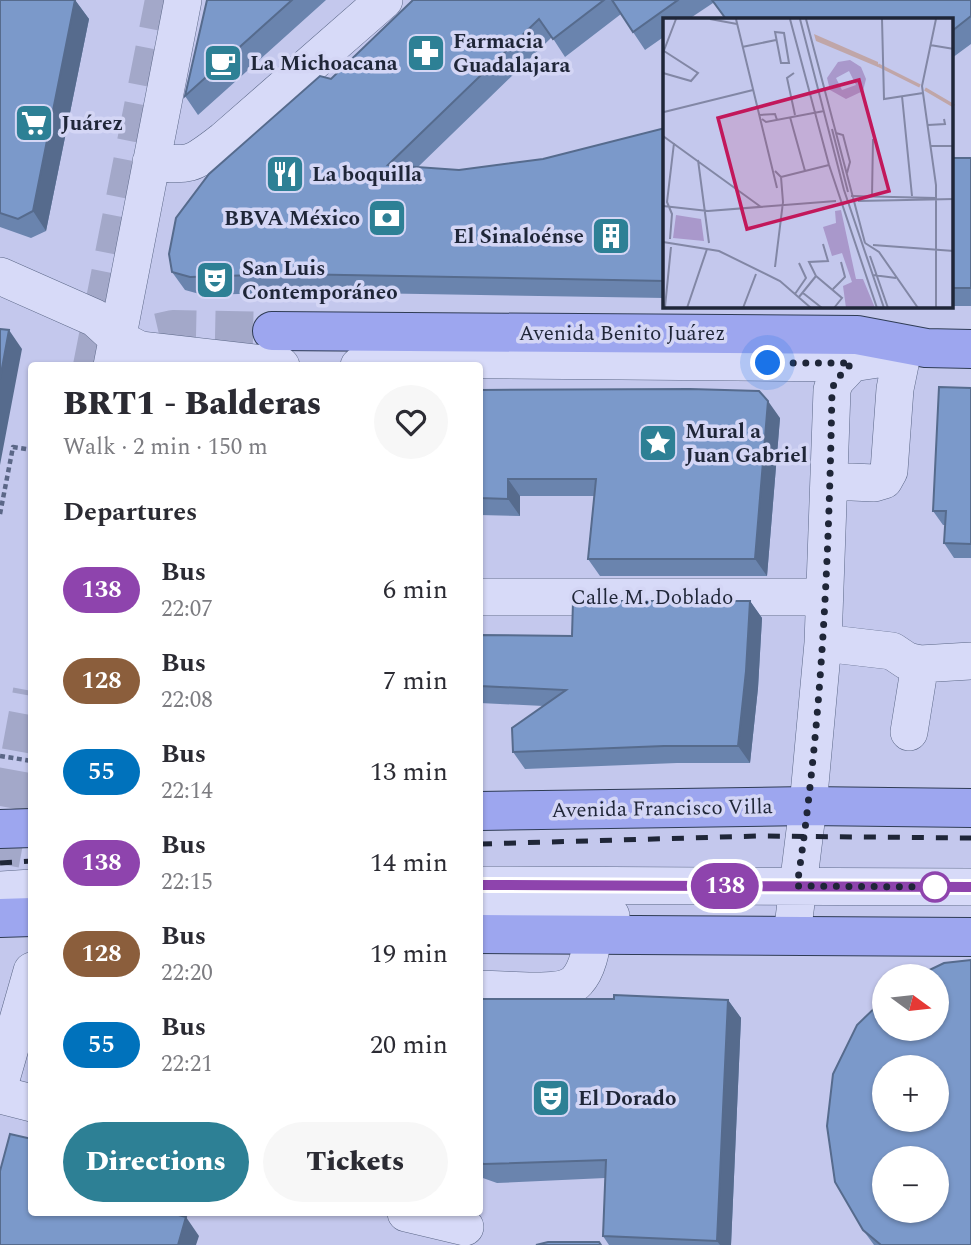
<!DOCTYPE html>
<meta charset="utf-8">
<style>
:root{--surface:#fff;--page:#f7f7f7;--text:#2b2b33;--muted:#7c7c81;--accent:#2d8095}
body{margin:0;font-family:Spectral,serif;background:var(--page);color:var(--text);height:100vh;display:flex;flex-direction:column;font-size:26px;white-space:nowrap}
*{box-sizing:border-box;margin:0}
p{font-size:23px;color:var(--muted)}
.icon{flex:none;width:38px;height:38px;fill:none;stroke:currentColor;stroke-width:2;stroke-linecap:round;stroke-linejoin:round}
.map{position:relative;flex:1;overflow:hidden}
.sheet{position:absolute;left:28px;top:362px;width:455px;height:854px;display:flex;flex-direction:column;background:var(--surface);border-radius:7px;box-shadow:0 2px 5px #0004}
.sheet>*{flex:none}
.badge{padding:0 14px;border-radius:23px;font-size:24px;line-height:46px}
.needle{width:46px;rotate:105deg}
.fabs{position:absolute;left:872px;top:964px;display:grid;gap:14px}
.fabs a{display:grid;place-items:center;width:77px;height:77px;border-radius:50%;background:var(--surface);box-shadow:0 2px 5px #0004;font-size:35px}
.you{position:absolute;width:35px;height:35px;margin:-18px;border:5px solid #fff;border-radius:50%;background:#1a73e8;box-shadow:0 0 0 10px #1a73e833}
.map>.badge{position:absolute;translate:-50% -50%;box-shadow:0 0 0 4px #fff}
h2{padding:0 35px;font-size:26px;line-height:63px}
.round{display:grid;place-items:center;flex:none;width:74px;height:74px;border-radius:37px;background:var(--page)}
.head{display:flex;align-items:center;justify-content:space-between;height:119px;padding:0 35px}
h1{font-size:33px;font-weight:800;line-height:52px}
.cta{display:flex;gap:14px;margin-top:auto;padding:14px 35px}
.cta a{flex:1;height:80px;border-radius:42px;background:var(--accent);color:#fff;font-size:28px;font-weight:800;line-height:80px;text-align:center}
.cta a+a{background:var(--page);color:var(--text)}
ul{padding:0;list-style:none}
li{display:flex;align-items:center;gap:21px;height:91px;padding:0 35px}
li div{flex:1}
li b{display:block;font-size:26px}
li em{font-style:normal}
li .badge{min-width:77px;font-weight:700;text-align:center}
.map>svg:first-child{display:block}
</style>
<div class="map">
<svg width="971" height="1245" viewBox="0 0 971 1245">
<rect width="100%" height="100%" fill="#c4c8ed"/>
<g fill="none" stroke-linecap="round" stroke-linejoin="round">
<!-- major-tunnel -->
<path stroke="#a3a8c9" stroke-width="38" stroke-dasharray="38 19" stroke-linecap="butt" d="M113 364 143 336 173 329 272 331
M92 366 164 0
M0 864 32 691"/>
<!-- minor casing -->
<g stroke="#5b6787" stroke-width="38">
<path id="minor" d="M151 162C193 166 191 165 224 140L384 0
M0 276 95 318 117 338 140 350 281 366
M112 366 183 0
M359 366 367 360 377 359 852 363
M830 481 874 483 884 480 889 471 895 389 904 345
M480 597H824
M823 643 892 651 907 661 920 664 971 661
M909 732 920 664
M480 885 971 887
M0 890 32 888
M480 914 611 916
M792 935 808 806 823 643 832 390 835 381 852 363 878 359 904 345
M480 989C501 989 563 997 577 981 588 969 591 950 593 935
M0 1083 32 971
M0 1095 32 1103
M406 1213 465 1227"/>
</g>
<!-- major casing -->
<g stroke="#2f3c55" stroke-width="40">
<path id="major" d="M272 331 857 335 926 348 971 349
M480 811 808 806 971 808
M0 829 32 828
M0 918 32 917
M480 934 971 937"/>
</g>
<!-- path -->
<path stroke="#5b6787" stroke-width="4.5" stroke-dasharray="5 3.5" stroke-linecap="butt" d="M0 514 13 447 32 450
M0 756 32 761"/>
<!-- minor -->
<use href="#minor" stroke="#d7daf8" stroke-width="37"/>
<!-- major -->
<use href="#major" stroke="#9da6ef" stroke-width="38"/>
<!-- rail -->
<path stroke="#1f2638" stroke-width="5" stroke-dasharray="12 12" stroke-linecap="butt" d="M480 844 758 836 971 838
M0 863 32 861"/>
</g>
<!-- wall -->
<path fill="#6a84ae" d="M0 0H75L89 19 46 231 31 238 0 227Z
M207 0H326L198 115 185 96Z
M413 0H971V44L952 58V19L713 3 689 19H665V36L645 50 621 14 565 57 552 37 418 167 459 170 543 159 665 128V298L303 292 203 295 185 290 172 272 331 79Z
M952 158H971V306H952Z
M971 388V558H954L944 543 945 525H943L933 511Z
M480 390 780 418 767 576H600L588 559 594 496H520V516L480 515Z
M750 601 762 618 758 688 750 763H677L525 769 513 752 544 706 480 703V635L572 636Z
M480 999 728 1000 741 1018 731 1245H609L603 1236 605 1178 497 1183 480 1177Z
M863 1230 971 1245H874Z"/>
<!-- shaded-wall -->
<path fill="#566b8d" d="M75 0 89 19 46 231 33 211Z
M9 330 22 349 0 465V379Z
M768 401 780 418 767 576 755 559Z
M508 479 520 496V516L508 499Z
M750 601 762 618 758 688 750 763 738 746Z
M728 1000 741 1018 731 1245H720L717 1241Z
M186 1217 199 1236 196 1245H178Z"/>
<!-- building -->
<path fill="#7b99ca" stroke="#566b8d" stroke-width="2" fill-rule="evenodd" d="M0 0H75L33 211 18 219 0 213Z
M207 0H292L185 96Z
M413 0H604L553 39 539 19 388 165 459 170 543 159 665 128V281L290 274 190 277 172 272 169 254 176 218 209 174 320 76 331 79Z
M612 0H678L633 32Z
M712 0H971V16L952 31V19H726Z
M952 158H971V288H952Z
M0 329 9 330 0 379Z
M939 387 971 388V544L944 543 946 511H933Z
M690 389 759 391 768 401 755 559H588L596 479H508V499L480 498V390Z
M573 601H750L746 671 738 746H664L513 752 512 728 566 690 480 686V635L572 636Z
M971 960V1245H881L863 1230 835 1182 827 1126 833 1074 857 1025 884 999V1029H936V976H917L944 963ZM884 1068H936V1120H884ZM884 1158H936V1211H884Z
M614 995 728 1000 717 1241 603 1236 606 1160 484 1164 480 1163V999H614Z
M10 1134 32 1139V1213H171L186 1217 178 1245H0V1171Z
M548 1242H599L601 1245H536Z"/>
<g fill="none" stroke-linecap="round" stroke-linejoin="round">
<!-- line casing -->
<g stroke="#fff" stroke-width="16">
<path id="line" d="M480 885 971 887"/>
</g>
<!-- line -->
<use href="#line" stroke="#8e44ad" stroke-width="10"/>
<!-- walk -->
<path stroke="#1f2638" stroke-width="7" stroke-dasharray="0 12.6" d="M768 363H852L835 381 832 390C829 556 822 722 797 886L935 887"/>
</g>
<!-- icons -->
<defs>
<g id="pharmacy-square" transform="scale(2.0125)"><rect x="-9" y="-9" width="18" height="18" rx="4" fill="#2d8095" stroke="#d4d6f5"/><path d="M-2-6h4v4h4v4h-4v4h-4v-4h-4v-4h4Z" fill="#fff"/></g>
<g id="cafe-square" transform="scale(2.0125)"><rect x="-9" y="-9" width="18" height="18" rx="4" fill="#2d8095" stroke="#d4d6f5"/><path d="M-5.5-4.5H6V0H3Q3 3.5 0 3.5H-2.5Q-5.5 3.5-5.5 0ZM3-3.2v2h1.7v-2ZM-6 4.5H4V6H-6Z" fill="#fff"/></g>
<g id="supermarket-square" transform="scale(2.0125)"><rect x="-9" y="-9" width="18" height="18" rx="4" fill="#2d8095" stroke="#d4d6f5"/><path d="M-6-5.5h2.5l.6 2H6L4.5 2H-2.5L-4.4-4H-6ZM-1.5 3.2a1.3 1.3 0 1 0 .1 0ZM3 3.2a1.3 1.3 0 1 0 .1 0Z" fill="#fff"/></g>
<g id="restaurant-square" transform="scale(2.0125)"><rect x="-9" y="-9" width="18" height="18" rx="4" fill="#2d8095" stroke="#d4d6f5"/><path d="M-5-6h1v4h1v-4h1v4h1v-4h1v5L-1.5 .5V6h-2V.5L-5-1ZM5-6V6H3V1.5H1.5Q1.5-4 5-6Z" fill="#fff"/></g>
<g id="bank-square" transform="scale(2.0125)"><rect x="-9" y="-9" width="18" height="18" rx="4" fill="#2d8095" stroke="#d4d6f5"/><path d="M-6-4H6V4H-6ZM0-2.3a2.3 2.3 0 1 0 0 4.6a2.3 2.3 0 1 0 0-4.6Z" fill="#fff"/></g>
<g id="building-square" transform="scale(2.0125)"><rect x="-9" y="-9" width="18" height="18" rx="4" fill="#2d8095" stroke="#d4d6f5"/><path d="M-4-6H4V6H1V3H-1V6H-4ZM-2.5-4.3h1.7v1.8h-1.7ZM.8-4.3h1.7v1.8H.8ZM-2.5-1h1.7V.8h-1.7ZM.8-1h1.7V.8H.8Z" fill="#fff"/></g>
<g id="theatre-square" transform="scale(2.0125)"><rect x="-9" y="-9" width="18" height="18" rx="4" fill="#2d8095" stroke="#d4d6f5"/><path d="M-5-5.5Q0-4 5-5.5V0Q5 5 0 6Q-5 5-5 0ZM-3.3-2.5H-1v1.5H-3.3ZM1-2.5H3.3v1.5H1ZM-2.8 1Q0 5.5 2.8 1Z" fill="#fff"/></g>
<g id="sight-square" transform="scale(2.0125)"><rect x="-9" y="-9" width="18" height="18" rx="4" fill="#2d8095" stroke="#d4d6f5"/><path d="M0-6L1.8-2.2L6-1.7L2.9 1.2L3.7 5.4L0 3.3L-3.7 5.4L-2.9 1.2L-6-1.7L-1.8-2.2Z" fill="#fff"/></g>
</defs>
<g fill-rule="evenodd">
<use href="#pharmacy-square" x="426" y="53"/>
<use href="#cafe-square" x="223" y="63"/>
<use href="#supermarket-square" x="34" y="123"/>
<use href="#restaurant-square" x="285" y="174"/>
<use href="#bank-square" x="387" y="218"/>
<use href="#building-square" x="611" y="236"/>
<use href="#theatre-square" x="215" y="280"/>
<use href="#sight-square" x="658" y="443"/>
<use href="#theatre-square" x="551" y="1098"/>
</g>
<!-- markers -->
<circle fill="#fff" stroke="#8e44ad" stroke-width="3.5" cx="935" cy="887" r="14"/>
<g text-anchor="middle" stroke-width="7" stroke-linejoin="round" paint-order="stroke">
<!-- poi labels -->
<g font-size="21" font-weight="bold" fill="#1f2638" stroke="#d4d6f5" text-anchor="start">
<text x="453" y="48">Farmacia<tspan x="453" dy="24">Guadalajara</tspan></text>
<text x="250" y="70">La Michoacana</text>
<text x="61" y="130">Juárez</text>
<text x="312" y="181">La boquilla</text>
<text x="360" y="225" text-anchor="end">BBVA México</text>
<text x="584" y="243" text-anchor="end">El Sinaloénse</text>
<text x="242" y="275">San Luis<tspan x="242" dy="24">Contemporáneo</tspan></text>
<text x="685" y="438">Mural a<tspan x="685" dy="24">Juan Gabriel</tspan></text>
<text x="578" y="1105">El Dorado</text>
</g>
<!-- street labels -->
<g font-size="21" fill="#1f2638" stroke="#d4d6f5">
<text x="622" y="340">Avenida Benito Juárez</text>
<text x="652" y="604">Calle M. Doblado</text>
<text transform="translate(662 808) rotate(-1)" y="7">Avenida Francisco Villa</text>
</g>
</g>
<!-- overview -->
<g transform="translate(663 18)">
<rect width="290" height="290" fill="#c4c8ed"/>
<path d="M178 192 193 261H200L212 290H183L180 268 189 264 179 235 169 238 160 209 173 205 172 193ZM13 197 38 201 41 223 10 220Z" fill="#a998cb"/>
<path d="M187 42 198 49 203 61 200 73 183 81 167 72 164 60 175 44ZM186 53 193 67 179 72 173 60Z" fill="#a998cb" fill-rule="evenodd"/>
<path d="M151 16 215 44V49L153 23Z" fill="#c0a6a8"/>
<path fill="none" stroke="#c0a6a8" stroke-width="3.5" d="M215 47 257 68M262 71 291 88"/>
<path fill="none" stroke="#8287a5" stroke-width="2" d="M47 1 74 6M73 1 114 170M127 1 166 147 214 290M137 1 181 172 221 290M143 1 202 225M219 1 221 81 260 75M273 1 259 68 273 167V290M112 14 121 15 126 45H118ZM267 27 291 31M79 29 113 22M0 35 13 1M0 55 28 63 35 55 1 33M131 55 124 60 132 97M239 78 249 178M1 94 90 72M96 97 112 96 114 102M127 99 142 153M99 101 103 104 161 93M265 107 282 106 281 101M169 111 185 174M173 115 180 117 187 144 184 155M0 118 98 189M268 128H291M35 142 46 225M118 159 166 147M188 178 273 180M209 178 210 121M195 183 291 181M0 188 45 193 173 183M7 221 9 196 4 184 11 125M0 224 56 233 117 263 148 290M202 225 216 234 255 290M210 227 291 233M207 238 225 290M112 249 120 184 118 159 112 153M210 257 233 260M153 258 179 280 171 290M170 271 182 259 178 244M140 275 159 290M132 276 143 260 136 245M136 279 153 258 146 244 165 243 160 226M2 289 8 229M24 290 44 231M80 290 93 256"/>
<path fill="#c2185b" fill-opacity="0.15" stroke="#c2185b" stroke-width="3.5" d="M196 62 226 173 84 211 55 100Z"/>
<rect width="290" height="290" fill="none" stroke="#1f2638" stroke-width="3.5"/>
</g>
</svg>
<div class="fabs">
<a><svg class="needle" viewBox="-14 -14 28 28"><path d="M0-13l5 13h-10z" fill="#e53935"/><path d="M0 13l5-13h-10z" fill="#7c7c81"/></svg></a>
<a>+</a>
<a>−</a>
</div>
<div class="you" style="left:768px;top:363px"></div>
<b class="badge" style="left:725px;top:886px;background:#8e44ad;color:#fff">138</b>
<section class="sheet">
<div class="head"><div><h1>BRT1 - Balderas</h1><p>Walk · 2 min · 150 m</p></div><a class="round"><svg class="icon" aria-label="heart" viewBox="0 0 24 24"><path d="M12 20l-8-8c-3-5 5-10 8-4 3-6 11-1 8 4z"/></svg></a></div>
<h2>Departures</h2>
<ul>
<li><span class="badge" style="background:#8e44ad;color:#fff">138</span><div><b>Bus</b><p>22:07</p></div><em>6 min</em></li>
<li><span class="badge" style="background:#8b5e3c;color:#fff">128</span><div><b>Bus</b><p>22:08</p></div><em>7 min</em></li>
<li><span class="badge" style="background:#0072bc;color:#fff">55</span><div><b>Bus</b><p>22:14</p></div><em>13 min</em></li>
<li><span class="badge" style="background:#8e44ad;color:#fff">138</span><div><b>Bus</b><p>22:15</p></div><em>14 min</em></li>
<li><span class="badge" style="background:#8b5e3c;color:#fff">128</span><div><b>Bus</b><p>22:20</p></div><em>19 min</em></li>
<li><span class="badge" style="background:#0072bc;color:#fff">55</span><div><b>Bus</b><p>22:21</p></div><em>20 min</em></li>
</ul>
<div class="cta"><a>Directions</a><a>Tickets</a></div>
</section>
</div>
